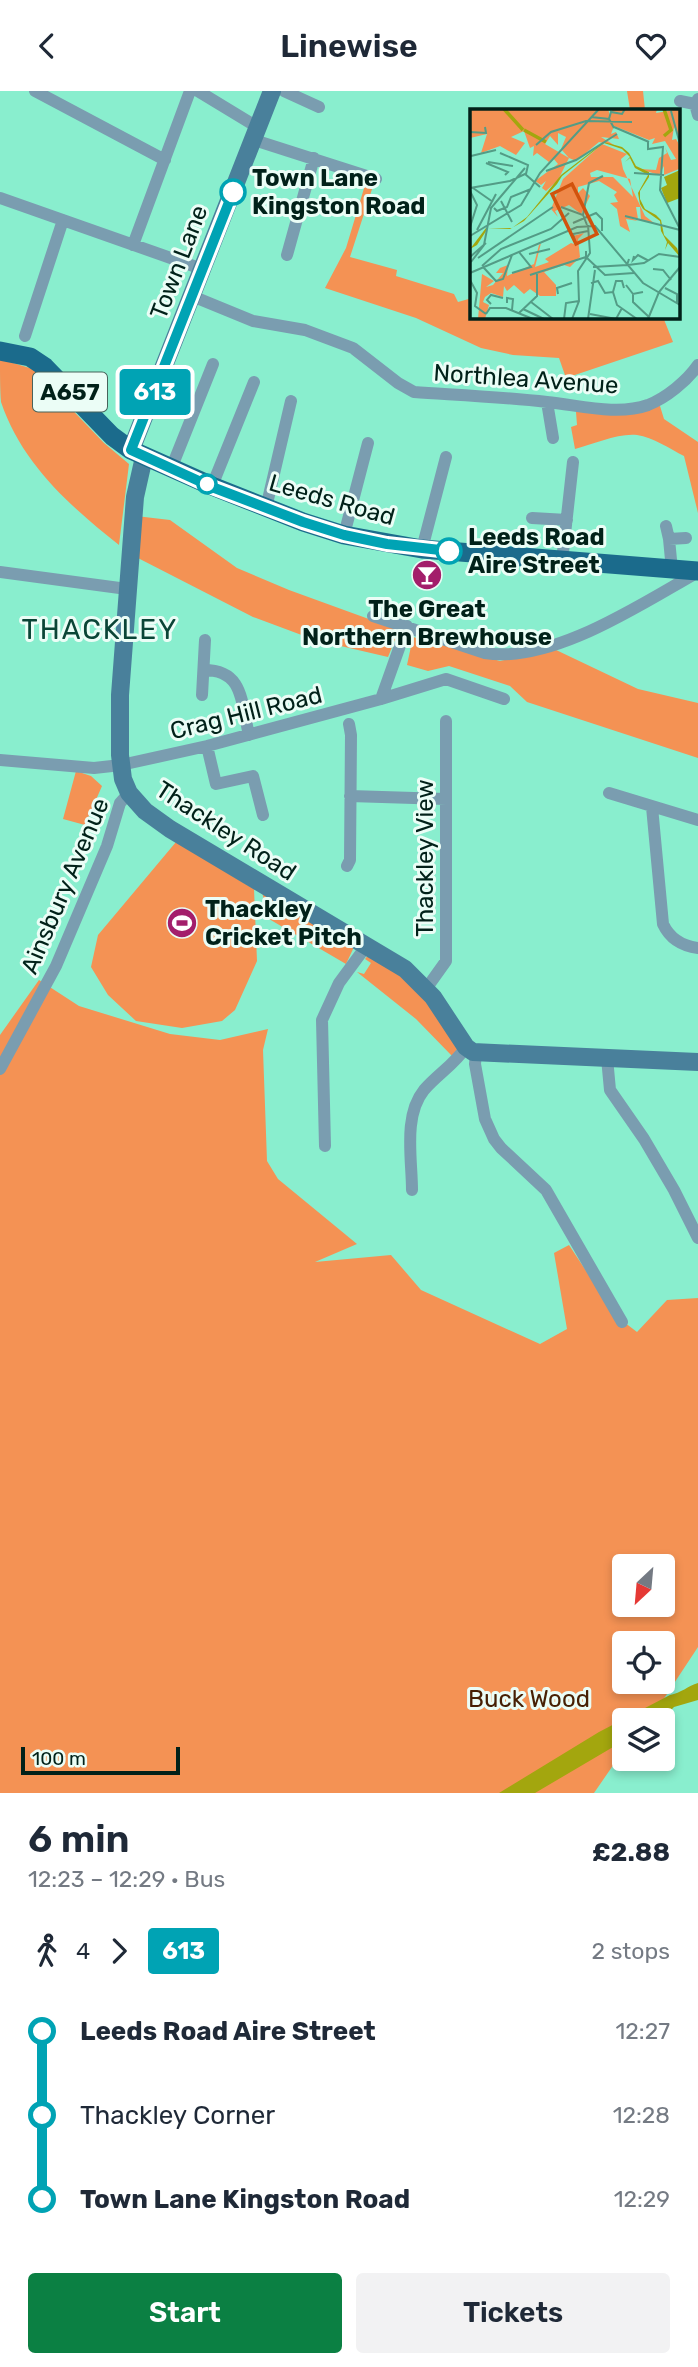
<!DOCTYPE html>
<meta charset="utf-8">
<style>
:root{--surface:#fff;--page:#f2f2f3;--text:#1f2937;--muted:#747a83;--accent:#0b8043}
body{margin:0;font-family:Rubik,sans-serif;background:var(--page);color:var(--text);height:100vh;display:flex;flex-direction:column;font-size:26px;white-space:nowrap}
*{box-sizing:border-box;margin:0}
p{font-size:23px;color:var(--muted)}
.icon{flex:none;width:38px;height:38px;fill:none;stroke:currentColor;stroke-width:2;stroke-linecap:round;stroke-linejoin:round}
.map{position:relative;height:1702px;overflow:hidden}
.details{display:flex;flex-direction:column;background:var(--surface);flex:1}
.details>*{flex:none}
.badge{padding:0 14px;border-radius:5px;font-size:24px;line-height:46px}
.needle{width:46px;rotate:206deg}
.controls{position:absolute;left:612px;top:1463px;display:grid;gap:14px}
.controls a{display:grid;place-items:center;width:63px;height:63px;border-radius:7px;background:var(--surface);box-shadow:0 4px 10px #0003;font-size:35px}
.scale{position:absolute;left:21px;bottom:18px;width:159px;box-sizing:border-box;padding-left:7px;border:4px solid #012119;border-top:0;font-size:19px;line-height:24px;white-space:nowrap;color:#012119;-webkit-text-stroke:5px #ebfdf6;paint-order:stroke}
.map>.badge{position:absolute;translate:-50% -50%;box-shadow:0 0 0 4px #fff}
.legs{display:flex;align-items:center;gap:10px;height:77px;padding:0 28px;font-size:23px}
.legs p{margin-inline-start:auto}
.head{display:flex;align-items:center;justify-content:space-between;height:119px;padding:0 28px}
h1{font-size:38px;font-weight:600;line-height:52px}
.primary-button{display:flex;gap:14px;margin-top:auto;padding:14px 28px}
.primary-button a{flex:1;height:80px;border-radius:7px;background:var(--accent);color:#fff;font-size:28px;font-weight:600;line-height:80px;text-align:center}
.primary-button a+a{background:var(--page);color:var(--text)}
ul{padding:0 28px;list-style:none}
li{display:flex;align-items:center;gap:24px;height:84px;font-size:26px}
li i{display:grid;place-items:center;width:10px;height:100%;margin:0 9px;background:currentColor}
li i::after{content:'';width:18px;height:18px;margin:-9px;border:5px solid;border-radius:50%;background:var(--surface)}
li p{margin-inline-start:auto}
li:first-child i{background:linear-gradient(#0000 50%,currentColor 0)}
li:last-child i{background:linear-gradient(currentColor 50%,#0000 0)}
header{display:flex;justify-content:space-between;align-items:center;height:91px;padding:0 28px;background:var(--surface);font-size:32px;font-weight:600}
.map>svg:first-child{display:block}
</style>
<header><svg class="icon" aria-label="back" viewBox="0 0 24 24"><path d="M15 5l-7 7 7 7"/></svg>Linewise<svg class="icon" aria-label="heart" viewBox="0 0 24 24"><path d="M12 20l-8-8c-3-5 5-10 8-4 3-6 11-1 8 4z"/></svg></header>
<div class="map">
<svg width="698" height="1702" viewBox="0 0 698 1702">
<rect width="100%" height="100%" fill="#89eece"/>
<!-- green -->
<path fill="#f49254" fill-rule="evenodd" d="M627 0H643L645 19H630Z
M374 92 350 166 397 179 396 185 454 203 458 211 472 207V226H663L673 251 566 287 559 267 513 264 481 257 416 227 325 197 346 157 365 94Z
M0 268 33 278 104 352 129 373 119 454C70 415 22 373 1 311 0 299 0 281 0 268Z
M660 315 664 328 698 351V422L684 365C670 358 653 346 637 344 618 342 594 353 575 358L571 336 577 334 576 321Z
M136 425 170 429 237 477 289 499 399 539 388 566 315 549 253 526 134 465Z
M413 546 500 570 554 558 638 598 698 612V667L527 611 510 595 449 575 428 580 407 574Z
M76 680 91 685 102 695 85 734 63 728Z
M176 751 254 798 257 870 235 919 222 930 182 937 136 930 108 904 91 876 98 844Z
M262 801 354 856 346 873 269 828Z
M369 863 388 875 420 902 457 955V960L452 965 416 928 357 881 364 883 371 872 365 868Z
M39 889 79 915 170 943 220 949 268 938 263 959 267 1070 278 1088 357 1153 315 1171 391 1164 421 1199 540 1253 567 1238 554 1162 569 1154 616 1225 637 1241 667 1209 698 1207V1556L663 1609 625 1629V1657L594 1702H0V944ZM625 1475H663V1514H625ZM625 1552H663V1591H625Z"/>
<!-- water -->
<path fill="#a3a60e" d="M698 1592V1609L674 1616 661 1629H625V1649L535 1702H499L599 1641 670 1604C681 1602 688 1595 698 1592Z"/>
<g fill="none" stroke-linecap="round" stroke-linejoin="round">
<!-- street -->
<path stroke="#7a9db0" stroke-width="12" d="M35 0 165 69
M198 0 259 37
M284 0 319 16
M698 8 695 13 698 24
M680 10 695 13
M254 49 376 88
M0 107 202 178
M133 154 190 0
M287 164 314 67
M192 205 253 230 305 239 353 257 398 292 414 301C458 304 503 306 547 311 579 314 617 325 648 314 666 307 687 290 698 274
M25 245 63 129
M547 311 553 347
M171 378 213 273
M212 395 254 291
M266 417 291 310
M532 427 567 429
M666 435 669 448 686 447
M344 444 368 352
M669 448 672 479
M422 458 446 366
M562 470 573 371
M0 481 127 498
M373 525 485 562C552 573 641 513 698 481
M204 579C244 579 241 611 249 644
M202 604 205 549
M381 608 407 535
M207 655 216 693 253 685 263 724
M0 669 94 677 121 674 207 655 381 608 446 588 504 608
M609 702 698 729
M350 705 446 708
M652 716 663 833C670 848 682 855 698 857
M347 775 350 769 351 644 349 633
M426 898 446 870V630
M476 962 475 973 485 1028 494 1048 501 1057 546 1099 622 1231
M607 967 610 999 644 1048 674 1099 698 1147
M0 978 56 875 107 755 120 712 129 702
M325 1055 322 929 339 892 367 854
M412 1099C412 1068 403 1025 424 999 438 983 455 973 466 956"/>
<!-- secondary -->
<path stroke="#49809b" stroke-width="18" d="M131 359 272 0
M144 366 135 406 120 604V664L123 688 129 702 145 720 170 738 405 878 433 906 466 956 473 961 698 971"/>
<!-- primary -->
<path stroke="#1b6b8c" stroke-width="19" d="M0 260 30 266 45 276 112 345 131 359 212 395 303 431 344 444 422 458 698 480"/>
</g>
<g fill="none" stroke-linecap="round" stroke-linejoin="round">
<!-- line-1 casing -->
<g stroke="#fff" stroke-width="16">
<path id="line-1" d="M233 101 131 359 212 396 303 431 344 444 387 453 449 460"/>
</g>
<!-- line-1 -->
<use href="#line-1" stroke="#00a3b4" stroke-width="10"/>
</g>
<!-- icons -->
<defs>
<g id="bar-disc" transform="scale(1.575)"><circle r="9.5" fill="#a31e6b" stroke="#ebfdf6"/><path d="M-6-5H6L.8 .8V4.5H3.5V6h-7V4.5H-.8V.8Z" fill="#fff"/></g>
<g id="stadium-disc" transform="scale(1.575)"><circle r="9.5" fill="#a31e6b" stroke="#ebfdf6"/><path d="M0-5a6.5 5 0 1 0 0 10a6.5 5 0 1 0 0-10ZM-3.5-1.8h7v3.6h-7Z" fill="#fff"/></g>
</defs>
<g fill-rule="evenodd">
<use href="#bar-disc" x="427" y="484"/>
<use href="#stadium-disc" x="182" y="832"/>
</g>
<!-- markers -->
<g fill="#fff" stroke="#00a3b4" stroke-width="3.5">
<circle cx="233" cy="101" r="12"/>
<circle cx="207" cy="393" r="9"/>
<circle cx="449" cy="460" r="12"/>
</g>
<g text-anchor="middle" stroke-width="6" stroke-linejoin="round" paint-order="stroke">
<!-- shield labels -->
<rect fill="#ebfdf6" stroke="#47635b" stroke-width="2" x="33" y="281.5" width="74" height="39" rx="5"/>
<g font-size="23" font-weight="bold" fill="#012119">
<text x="70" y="309">A657</text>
</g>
<!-- stop labels -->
<g font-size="24" font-weight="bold" fill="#012119" stroke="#ebfdf6" text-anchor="start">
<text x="252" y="95">Town Lane<tspan x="252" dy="28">Kingston Road</tspan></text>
<text x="468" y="454">Leeds Road<tspan x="468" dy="28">Aire Street</tspan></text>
</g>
<!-- street labels -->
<g font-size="24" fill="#012119" stroke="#ebfdf6">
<text transform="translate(179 171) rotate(-69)" y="8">Town Lane</text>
<text transform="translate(526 288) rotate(4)" y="8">Northlea Avenue</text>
<text transform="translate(332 409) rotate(16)" y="8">Leeds Road</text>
<text transform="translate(246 622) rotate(-14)" y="8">Crag Hill Road</text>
<text transform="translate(226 740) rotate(33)" y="8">Thackley Road</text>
<text transform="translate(425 767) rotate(-90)" y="8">Thackley View</text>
<text transform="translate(65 795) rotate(-67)" y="8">Ainsbury Avenue</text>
</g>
<!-- poi labels -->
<g font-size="24" font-weight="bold" fill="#012119" stroke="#ebfdf6">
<text x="427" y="526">The Great<tspan x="427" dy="28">Northern Brewhouse</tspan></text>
<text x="205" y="826" text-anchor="start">Thackley<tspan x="205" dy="28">Cricket Pitch</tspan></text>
</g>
<!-- park labels -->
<g font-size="24" fill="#471f03" stroke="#ebfdf6">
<text x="529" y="1616">Buck Wood</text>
</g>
<!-- quarter labels -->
<g font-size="28" letter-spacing="2" fill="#0a4536" stroke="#ebfdf6">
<text x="100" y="548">THACKLEY</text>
</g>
</g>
<!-- overview -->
<g transform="translate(470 18)">
<rect width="210" height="210" fill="#89eece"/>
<path d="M0 0H138L140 6 143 0H187L186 4 210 0V29L204 18 202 31 206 30 210 37 209 60 194 66V57L189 66 170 60 186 61 189 49 197 44 195 38 201 51 206 50 195 32 182 35 185 29 179 31 144 17 141 25 146 23 149 30 131 28 144 36 129 33 106 52 99 49 88 71 76 82 72 79 76 72 71 76 65 72 88 55 83 49 79 53 67 44 63 47 64 37 60 39 54 22 41 28 55 34 46 46 30 37 11 44 17 25 0 29ZM88 24 96 28 91 40 99 49 75 35 80 27 88 36ZM132 35 157 45 151 50 153 60 175 107 184 114 171 111 170 98H166L168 110 158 108 168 112 156 110 160 123 150 117 147 100 140 94 148 93 144 86 147 83 129 72 108 78V84L113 79 120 87 111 105 99 96 85 102 88 108 81 100 93 70ZM127 61 160 70 163 88 143 68H121L120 64ZM114 124 108 130 110 148 100 158 94 156 74 163 86 176V187H70L60 180 54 185 44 176 37 182 34 177 33 188 21 184 15 188 13 193 19 196 15 210H8L12 165 24 172 16 178 23 176 33 164H26L30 159 38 156 37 167 64 155 69 136 71 134 65 158 79 153 75 150 101 134 107 136 103 127Z" fill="#f49254" fill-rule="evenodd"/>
<path d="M134 33 152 38 159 44 166 57 179 63V68L170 82V90L175 100 186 106 191 111 194 126 207 139 210 148 198 134 195 141 197 133 191 122 190 112 173 100 170 95 168 84 178 66 165 59 160 49 155 53 160 48 152 40 134 34 92 67 87 75 54 112 40 120 18 119 7 136 0 140 16 119H42L57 108 91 66ZM210 61V89L197 94 191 79 197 76 194 68Z" fill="#a3a60e"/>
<path fill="none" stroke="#a3a60e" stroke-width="3.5" d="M34 0 53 21M54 21 76 33M194 27 201 21 194 0"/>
<path fill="none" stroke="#539c86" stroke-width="2" d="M201 2 210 35M121 8 139 10 144 19M139 10 141 3 152 5 155 0M144 18 179 33M0 23 16 24 15 18M178 33V40L193 38 190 81 210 120M66 36 81 23 116 12 162 13M30 44 58 56 56 65M1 47 26 41M18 53 43 57M16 54 38 63 35 66M76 62 106 51 147 25M164 64 194 66M0 79 40 72 55 65 70 78M3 79 23 93M0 82 7 96 0 118M31 92 42 113M91 98 113 106 117 116M24 99 27 102 37 98 41 88 61 80M113 106 119 74 133 67M155 107 210 121M103 114 126 104 132 110V122M7 121 26 85M0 127 51 96 70 64 129 0M106 135 103 125 118 122M59 145 80 140M164 147 163 151 168 146 179 152M0 148 16 134M8 149 83 98M117 149 135 166 164 164M1 153 14 136 21 99 55 59M158 156 174 154 189 145 210 148M12 157 31 140 81 120 99 104M123 158 157 156 159 150M14 159 26 172 33 170 42 146M183 160 193 161 201 171M0 164 107 118 125 117 173 174 210 196M42 164 61 158 49 143M60 166 116 148V142M0 171 7 184 5 197 16 205M121 174 128 172 135 184 143 183M156 176 163 185 173 183M195 179 207 185V195M143 183 147 196 167 210M143 183 146 172H152L154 179M88 185 87 179 102 174M163 185V193L179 208M61 193 83 210M37 194V189L43 190 42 201M21 195 17 191 21 186 33 189M53 200 74 210M49 204 67 187V165M16 205 20 199H36L63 210M120 205 146 210 152 199M94 210 96 194 109 192M102 210 109 192 108 162 120 144 118 116M118 210 125 161M178 210 189 183 210 158"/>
<path fill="#d1530d" fill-opacity="0.15" stroke="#d1530d" stroke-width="3.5" d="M102 75 127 125 106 135 82 85Z"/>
<rect width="210" height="210" fill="none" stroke="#012119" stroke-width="3.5"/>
</g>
</svg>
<div class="controls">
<a><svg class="needle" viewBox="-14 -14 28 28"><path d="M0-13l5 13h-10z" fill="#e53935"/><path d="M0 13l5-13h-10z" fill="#747a83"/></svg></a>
<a><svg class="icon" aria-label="locate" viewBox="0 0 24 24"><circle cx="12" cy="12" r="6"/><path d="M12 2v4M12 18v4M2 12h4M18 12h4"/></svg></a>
<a><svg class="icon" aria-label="layers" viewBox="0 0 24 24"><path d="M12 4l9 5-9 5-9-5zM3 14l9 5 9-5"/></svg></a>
</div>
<div class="scale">100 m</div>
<b class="badge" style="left:155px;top:301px;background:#00a3b4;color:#fff">613</b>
</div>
<section class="details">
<div class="head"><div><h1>6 min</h1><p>12:23 – 12:29 · Bus</p></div><b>£2.88</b></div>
<div class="legs"><svg class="icon" aria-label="walk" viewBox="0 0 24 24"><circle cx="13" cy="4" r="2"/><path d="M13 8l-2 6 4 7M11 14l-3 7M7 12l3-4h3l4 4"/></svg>4<svg class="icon" aria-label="forward" viewBox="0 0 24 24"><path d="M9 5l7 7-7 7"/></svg><b class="badge" style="background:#00a3b4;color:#fff">613</b><p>2 stops</p></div>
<ul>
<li><i style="color:#00a3b4"></i><b>Leeds Road Aire Street</b><p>12:27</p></li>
<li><i style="color:#00a3b4"></i><span>Thackley Corner</span><p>12:28</p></li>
<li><i style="color:#00a3b4"></i><b>Town Lane Kingston Road</b><p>12:29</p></li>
</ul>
<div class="primary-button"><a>Start</a><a>Tickets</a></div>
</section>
